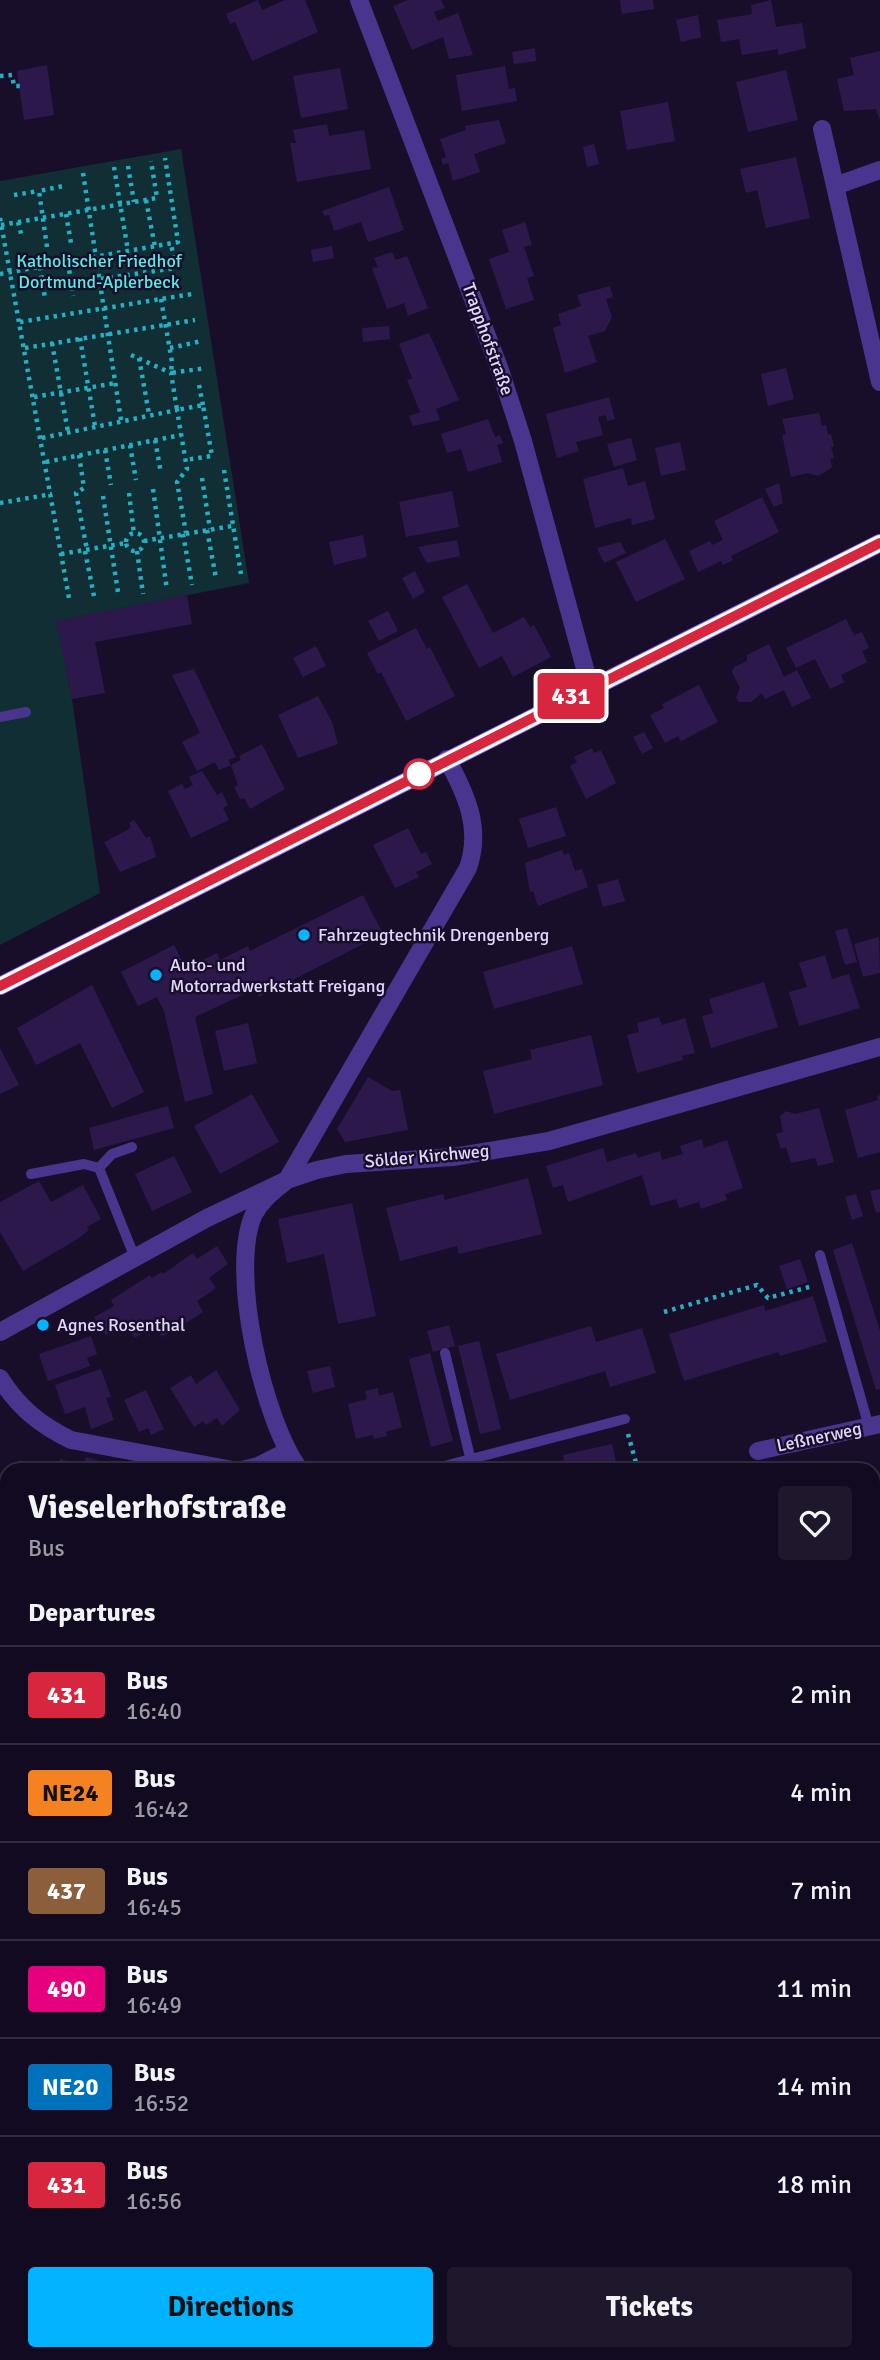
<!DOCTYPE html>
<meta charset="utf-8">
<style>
:root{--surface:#120a20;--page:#1f182d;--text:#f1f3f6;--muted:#9c9aa5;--line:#312b3e;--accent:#02b4ff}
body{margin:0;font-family:Signika,sans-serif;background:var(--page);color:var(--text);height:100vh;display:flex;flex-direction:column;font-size:26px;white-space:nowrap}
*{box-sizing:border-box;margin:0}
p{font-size:23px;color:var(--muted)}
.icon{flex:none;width:38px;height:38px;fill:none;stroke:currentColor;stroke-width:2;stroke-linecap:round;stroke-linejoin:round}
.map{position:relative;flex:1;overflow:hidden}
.details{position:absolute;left:0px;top:1463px;width:880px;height:898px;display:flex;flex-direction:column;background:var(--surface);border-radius:21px 21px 0 0;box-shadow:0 4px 10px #0003,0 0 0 2px var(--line)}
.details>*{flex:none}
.badge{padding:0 14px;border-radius:5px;font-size:24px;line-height:46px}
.map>.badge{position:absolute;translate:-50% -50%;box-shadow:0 0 0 4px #fff}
h2{padding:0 28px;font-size:26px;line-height:63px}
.round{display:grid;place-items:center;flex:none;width:74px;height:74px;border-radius:7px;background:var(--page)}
.head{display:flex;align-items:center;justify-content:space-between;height:119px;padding:0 28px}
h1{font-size:33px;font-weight:800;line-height:52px}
.cta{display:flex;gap:14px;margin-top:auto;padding:14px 28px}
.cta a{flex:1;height:80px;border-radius:7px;background:var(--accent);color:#111;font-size:28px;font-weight:800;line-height:80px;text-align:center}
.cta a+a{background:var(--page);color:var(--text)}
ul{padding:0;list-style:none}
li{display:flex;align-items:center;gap:21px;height:98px;padding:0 28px;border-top:2px solid var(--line)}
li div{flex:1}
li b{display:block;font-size:26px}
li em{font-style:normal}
li .badge{min-width:77px;font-weight:700;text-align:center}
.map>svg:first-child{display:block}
</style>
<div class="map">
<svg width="880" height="2360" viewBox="0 0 880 2360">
<rect width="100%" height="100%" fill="#180e2a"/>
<!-- green -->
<path fill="#102e34" d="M181 149 249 583 57 621 72 699 100 893 0 945V181Z
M876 1759 880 1772V2086L873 2088V1761Z
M7 2261V2354H82L59 2360H0V2263Z
M873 2283 880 2310V2360H735L734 2354H873Z"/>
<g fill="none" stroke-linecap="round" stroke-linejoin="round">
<!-- stream -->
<path stroke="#05114b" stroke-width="8" d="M873 2047 880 2046
M0 2305 7 2304"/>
</g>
<!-- building -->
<path fill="#2d184c" d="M258 0 262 10 285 0H305L318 32 252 61 235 22 230 24 226 14Z
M408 0H441L445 8 434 12 438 21 458 13 473 55 449 59 443 37 412 50 393 6Z
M620 0H653L654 9 622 14Z
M771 0 776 27 802 23 806 48 778 55V49L742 55 739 39 721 42 717 20 752 14 751 5Z
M698 15 701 37 681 42 676 20Z
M535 48 536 61 514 64 512 52Z
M880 51V120L876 109 844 111 837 79 854 75 850 58Z
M47 65 54 115 24 120 17 71Z
M505 66 509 89 515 88 517 101 462 111 456 75Z
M340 68 348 109 301 118 293 76Z
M786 70 798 120 748 132 736 82Z
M668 102 675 141 627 150 620 111Z
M499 120 506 143 474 154 480 172 453 181 448 163 443 165 441 159 446 157 440 139 466 130 465 126Z
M327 124 329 136 364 130 371 169 297 182 290 143H296L293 130Z
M594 144 599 164 587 167 583 147Z
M796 157 810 218 766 228 757 190 746 193 740 169Z
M389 187 404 230 368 242 361 222 334 231 329 215 324 216 322 211Z
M525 222 532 245 524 247 534 276 527 278 534 300 506 309 489 259 509 252 502 230Z
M332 246 334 258 313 262 311 250Z
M392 252 396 260 407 256 428 308 408 316 404 303 387 309 372 268 378 267 374 258Z
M610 286 613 297 606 299 612 317 605 331 588 336 597 362 565 373 553 328 561 325 558 314 581 306 577 295Z
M389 326 390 339 363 342 362 328Z
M429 333 459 400 436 409 440 420 413 426 409 416 420 412 407 380 412 378 399 344Z
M786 368 794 399 768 406 761 374Z
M609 397 615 419 607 421 606 415 598 417 603 435 576 442 579 451 557 458 546 414Z
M819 413 822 426 826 425 828 435 831 434 834 446 831 447 834 458 830 459 832 467 819 476 807 473 791 477 782 435 786 434 782 419Z
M488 419 495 437 500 435 503 443 497 445 502 462 468 472 461 449 447 453 441 434Z
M631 438 637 460 614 467 607 444Z
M680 442 686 470 661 476 655 448Z
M623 468 628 486 645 481 655 519 632 525 631 518 595 528 583 479Z
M779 483 783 503 774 507 765 489Z
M452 491 459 527 406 537 399 502Z
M762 497 779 532 731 556 733 560 723 565 721 561 698 572 689 551 710 541 712 545 723 540 714 521Z
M363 535 367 557 334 565 329 542Z
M665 539 685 579 636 602 616 562Z
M457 540 460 556 427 563 418 547Z
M620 542 626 553 604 563 597 548Z
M415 571 425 592 413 599 402 578Z
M467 584 493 633 524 617 530 627 534 625 551 657 513 677 502 656 479 668 442 597Z
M187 595 192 624 95 642 105 693 72 699 56 621Z
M388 611 398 631 379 641 368 621Z
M846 619 854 635 862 632 869 648 862 651 867 662 841 675 844 682 830 689 815 659 796 668 786 648Z
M416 628 427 649 430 647 455 696 406 721 381 672 378 674 367 653Z
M769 644 784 677 797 670 811 698 792 707 784 690 765 699 762 693 751 702H739L736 698 740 688 732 672 734 667 747 661V655Z
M316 646 326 666 303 677 293 658Z
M194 669 236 757 228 760 231 765 219 770 215 762 197 771 182 742 200 733 172 675Z
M699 685 718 722 681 741 678 736 665 743 650 715 664 708 662 704Z
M318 696 332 722 338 744 298 758 278 715Z
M644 732 653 748 642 754 633 737Z
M262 744 285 789 250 809 244 798 240 799 234 787 238 785 231 765 241 760 239 756Z
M592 748 594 753 601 750 616 783 586 799 570 766 577 762 574 757Z
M202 771 217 795 222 792 228 805 223 808 229 820 191 838 168 791 182 784 185 789 193 785 189 777Z
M556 807 566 836 528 848 519 819Z
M134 820 146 838 150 836 156 857 120 872 104 842 131 828 129 823Z
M408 828 421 854 426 852 432 864 416 872 419 877 395 888 373 845Z
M562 850 564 855 569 853 575 871 582 869 588 887 538 906 533 891 530 892 525 863Z
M618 879 625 901 603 907 597 885Z
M363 895 383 934 259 997 255 989 195 1017 213 1094 185 1102 164 1011 157 997 138 1006 121 972 174 945 186 968 217 953 220 960 248 946 250 951Z
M847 928 857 962 845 965 835 931Z
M879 937 880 973 863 977 854 944Z
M572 946 583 984 494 1009 483 972Z
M825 955 832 979 849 974 860 1008 799 1026 789 992 807 987 799 963Z
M764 982 778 1027 711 1048 702 1016 713 1013 709 999Z
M92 985 144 1092 112 1108 80 1043 36 1065 17 1028Z
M659 1017 662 1025 685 1018 695 1053 682 1056 683 1060 637 1073 627 1035 639 1032 637 1023Z
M248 1023 257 1063 224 1071 215 1031Z
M591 1035 603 1085 494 1114 483 1071 532 1059 530 1050Z
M0 1048 19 1085 0 1094Z
M368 1077 392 1091 400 1090 408 1130 345 1142 337 1129Z
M252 1094 279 1142 220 1174 194 1126Z
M880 1095V1152L858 1158 845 1110 878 1100 877 1096Z
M168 1106 174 1128 94 1150 89 1128Z
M819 1108 834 1162 818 1166 815 1158 791 1163 786 1147 781 1149 776 1134 783 1132 780 1116 786 1111 795 1114Z
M702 1139 704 1148 727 1140 743 1188 725 1194 727 1200 701 1209 699 1202 679 1208 676 1199 651 1206 642 1175 568 1202 563 1185 553 1188 546 1166 603 1148 607 1162 636 1153 638 1158 660 1151 662 1160 683 1154 680 1146Z
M174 1156 192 1192 152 1211 135 1174Z
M528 1178 542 1234 459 1254 457 1246 400 1261 386 1208 443 1194 445 1200Z
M39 1181 51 1202 83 1185 101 1219 87 1227 89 1230 76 1240 23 1271 0 1232V1202Z
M880 1189V1212L876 1213 870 1191Z
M856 1194 863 1216 852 1220 845 1197Z
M352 1203 376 1316 338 1324 324 1254 287 1263 278 1219Z
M852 1243 880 1331V1389L876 1390 833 1250Z
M217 1246 228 1264 209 1278 216 1288 197 1301 203 1312 183 1325 177 1316 181 1325 162 1337 153 1326 135 1338 125 1324 106 1335 94 1317 114 1306 111 1300 150 1275 152 1278 162 1272 163 1274 193 1253 197 1259Z
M800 1259 808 1282 787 1289 779 1266Z
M813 1296 827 1342 780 1356 778 1352 684 1381 669 1334 764 1305 765 1311Z
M449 1325 455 1346 433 1352 427 1331Z
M591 1326 596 1342 642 1328 656 1373 610 1387 605 1371 510 1400 496 1354Z
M91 1336 97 1354 87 1358 90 1366 48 1381 39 1354Z
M479 1341 501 1429 480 1434 458 1346Z
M430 1353 453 1441 431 1447 409 1359Z
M330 1366 335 1387 313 1393 307 1371Z
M101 1369 111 1397 106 1398 114 1420 91 1429 85 1407 65 1414 55 1385Z
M216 1370 240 1410 222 1426 217 1418 206 1425 203 1421 194 1427 170 1388 191 1375 196 1384Z
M378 1388 379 1396 393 1392 402 1427 386 1432 387 1436 374 1439 373 1435 356 1439 348 1404 367 1399 365 1391Z
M146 1390 164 1429 151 1435 148 1428 139 1432 124 1400Z
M612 1444 618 1470H527L564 1460 563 1455Z
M86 1457 131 1470H18L19 1460 58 1468 60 1459 84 1465Z
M0 1481 7 1482V1537L0 1536Z
M880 1487V1554L873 1555V1488Z
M7 1870V1900L0 1889V1877Z
M7 2024V2071L0 2074V2027Z
M7 2146V2193L0 2197V2149Z
M880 2156V2181L873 2183V2158Z
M873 2310 880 2331 873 2334Z
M204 2354H242L241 2360H204Z
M284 2354H330V2360H284Z
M368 2354H413V2360H367Z
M435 2354H479V2360H435Z
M634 2354H677V2360H635Z
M751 2354H817L818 2360H752Z"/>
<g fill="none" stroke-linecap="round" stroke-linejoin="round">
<!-- path -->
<path stroke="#24afc5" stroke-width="4.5" stroke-dasharray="3.5 5" stroke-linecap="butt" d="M0 76 12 75 14 86H20
M128 166 134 202
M114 167 128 251
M83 173 121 420
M14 195 39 191
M146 200 155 247
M66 214 71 243
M0 218 69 598
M18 222 22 237
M1 225 157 198 151 161
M47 247 39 191 63 186
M68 262 73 296
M40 267 45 298
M0 274 178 242 165 158
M101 279 176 268 171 244
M161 299 172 362 171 373 206 368
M20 322 192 294
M80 338 95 426
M52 343 68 432
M25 348 195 320
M170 348 202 341
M131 355 171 373 177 410 203 405 212 456 185 460
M139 358 149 414
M199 385 203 405
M34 397 116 383
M42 438 177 410 187 469 177 482 186 533
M155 440 161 473
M130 445 136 480
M105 450 111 485
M79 455 84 488 76 493 87 550
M46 462 181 435
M224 470 241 574
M202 478 210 529
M153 489 167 590
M129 493 134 534
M103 496 118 592
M0 503 52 494
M207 530 216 578
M126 542a9 9 0 1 1 18 0a9 9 0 1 1-18 0Z
M183 534 192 585
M144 541 232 526
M85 551 94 596
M137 551 143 594
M61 554 126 543
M664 1312 757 1285 768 1298 813 1286
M628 1434 638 1470
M731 1470 741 1462
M0 2007 7 2004
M873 2010 880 2008
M873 2096 880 2094
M0 2131 7 2129
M873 2201 880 2200
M0 2276 7 2274
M0 2358 10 2354
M856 2360 880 2353"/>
<!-- lane -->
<path stroke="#49358d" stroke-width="10" d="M0 717 26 712
M99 1168 112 1154 132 1147
M31 1174 84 1164 99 1168 135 1258
M820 1255 869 1427
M445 1353 470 1457
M429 1470 625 1419"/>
<!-- street -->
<path stroke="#49358d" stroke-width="18" d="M359 0 500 370 523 441 590 687
M822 129 880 382
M835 186 880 170
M0 1332 207 1218 287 1180 317 1170 346 1164 453 1157 549 1141 880 1047
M0 1378C18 1407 40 1425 71 1440L233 1470
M758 1451 880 1424
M242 1470 258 1466 286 1452
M300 1470C264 1423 228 1270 254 1214 262 1199 275 1190 287 1180L468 868C482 828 466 794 447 759
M873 1722 880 1717
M0 1821 7 1811
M0 1935 7 1948
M712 2354 713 2360"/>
<!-- secondary -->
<path stroke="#8e6dff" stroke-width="18" d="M0 986 880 543"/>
</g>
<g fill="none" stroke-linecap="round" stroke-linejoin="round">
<!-- line casing -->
<g stroke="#fff" stroke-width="16">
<path id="line" d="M0 986 880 543"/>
</g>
<!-- line -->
<use href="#line" stroke="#d7263d" stroke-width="10"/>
</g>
<!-- markers -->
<circle fill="#fff" stroke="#d7263d" stroke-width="3.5" cx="419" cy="774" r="14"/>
<g fill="#02b4ff" stroke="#180e2a" stroke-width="2.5">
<circle cx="304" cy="935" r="7"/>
<circle cx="156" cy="975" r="7"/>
<circle cx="43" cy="1325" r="7"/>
</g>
<g text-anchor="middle" stroke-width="5" stroke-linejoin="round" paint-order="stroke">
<!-- park labels -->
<g font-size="18" fill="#57ebe3" stroke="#180e2a">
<text x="99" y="267">Katholischer Friedhof<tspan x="99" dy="21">Dortmund-Aplerbeck</tspan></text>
</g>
<!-- street labels -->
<g font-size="18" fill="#e3d6ff" stroke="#180e2a">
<text transform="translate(488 339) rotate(70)" y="6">Trapphofstraße</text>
<text transform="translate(427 1156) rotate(-5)" y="6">Sölder Kirchweg</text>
<text transform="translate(819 1437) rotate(-12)" y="6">Leßnerweg</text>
</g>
<!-- poi labels -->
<g font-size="18" fill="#e3d6ff" stroke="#180e2a" text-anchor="start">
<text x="318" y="941">Fahrzeugtechnik Drengenberg</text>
<text x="170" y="971">Auto- und<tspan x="170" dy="21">Motorradwerkstatt Freigang</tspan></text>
<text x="57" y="1331">Agnes Rosenthal</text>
</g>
</g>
</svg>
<b class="badge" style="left:571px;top:696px;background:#d7263d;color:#fff">431</b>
<section class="details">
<div class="head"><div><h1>Vieselerhofstraße</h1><p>Bus</p></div><a class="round"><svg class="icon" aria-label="heart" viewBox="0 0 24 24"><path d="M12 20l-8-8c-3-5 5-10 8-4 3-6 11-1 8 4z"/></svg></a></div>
<h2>Departures</h2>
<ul>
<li><span class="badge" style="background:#d7263d;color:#fff">431</span><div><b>Bus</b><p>16:40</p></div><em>2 min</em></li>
<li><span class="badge" style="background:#f58220;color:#111">NE24</span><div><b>Bus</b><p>16:42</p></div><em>4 min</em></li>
<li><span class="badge" style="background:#8b5e3c;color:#fff">437</span><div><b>Bus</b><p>16:45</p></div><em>7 min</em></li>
<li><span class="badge" style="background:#e6007e;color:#fff">490</span><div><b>Bus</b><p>16:49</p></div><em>11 min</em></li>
<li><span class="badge" style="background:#0072bc;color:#fff">NE20</span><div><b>Bus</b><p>16:52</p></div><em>14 min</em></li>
<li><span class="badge" style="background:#d7263d;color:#fff">431</span><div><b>Bus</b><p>16:56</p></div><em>18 min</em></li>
</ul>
<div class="cta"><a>Directions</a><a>Tickets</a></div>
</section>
</div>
